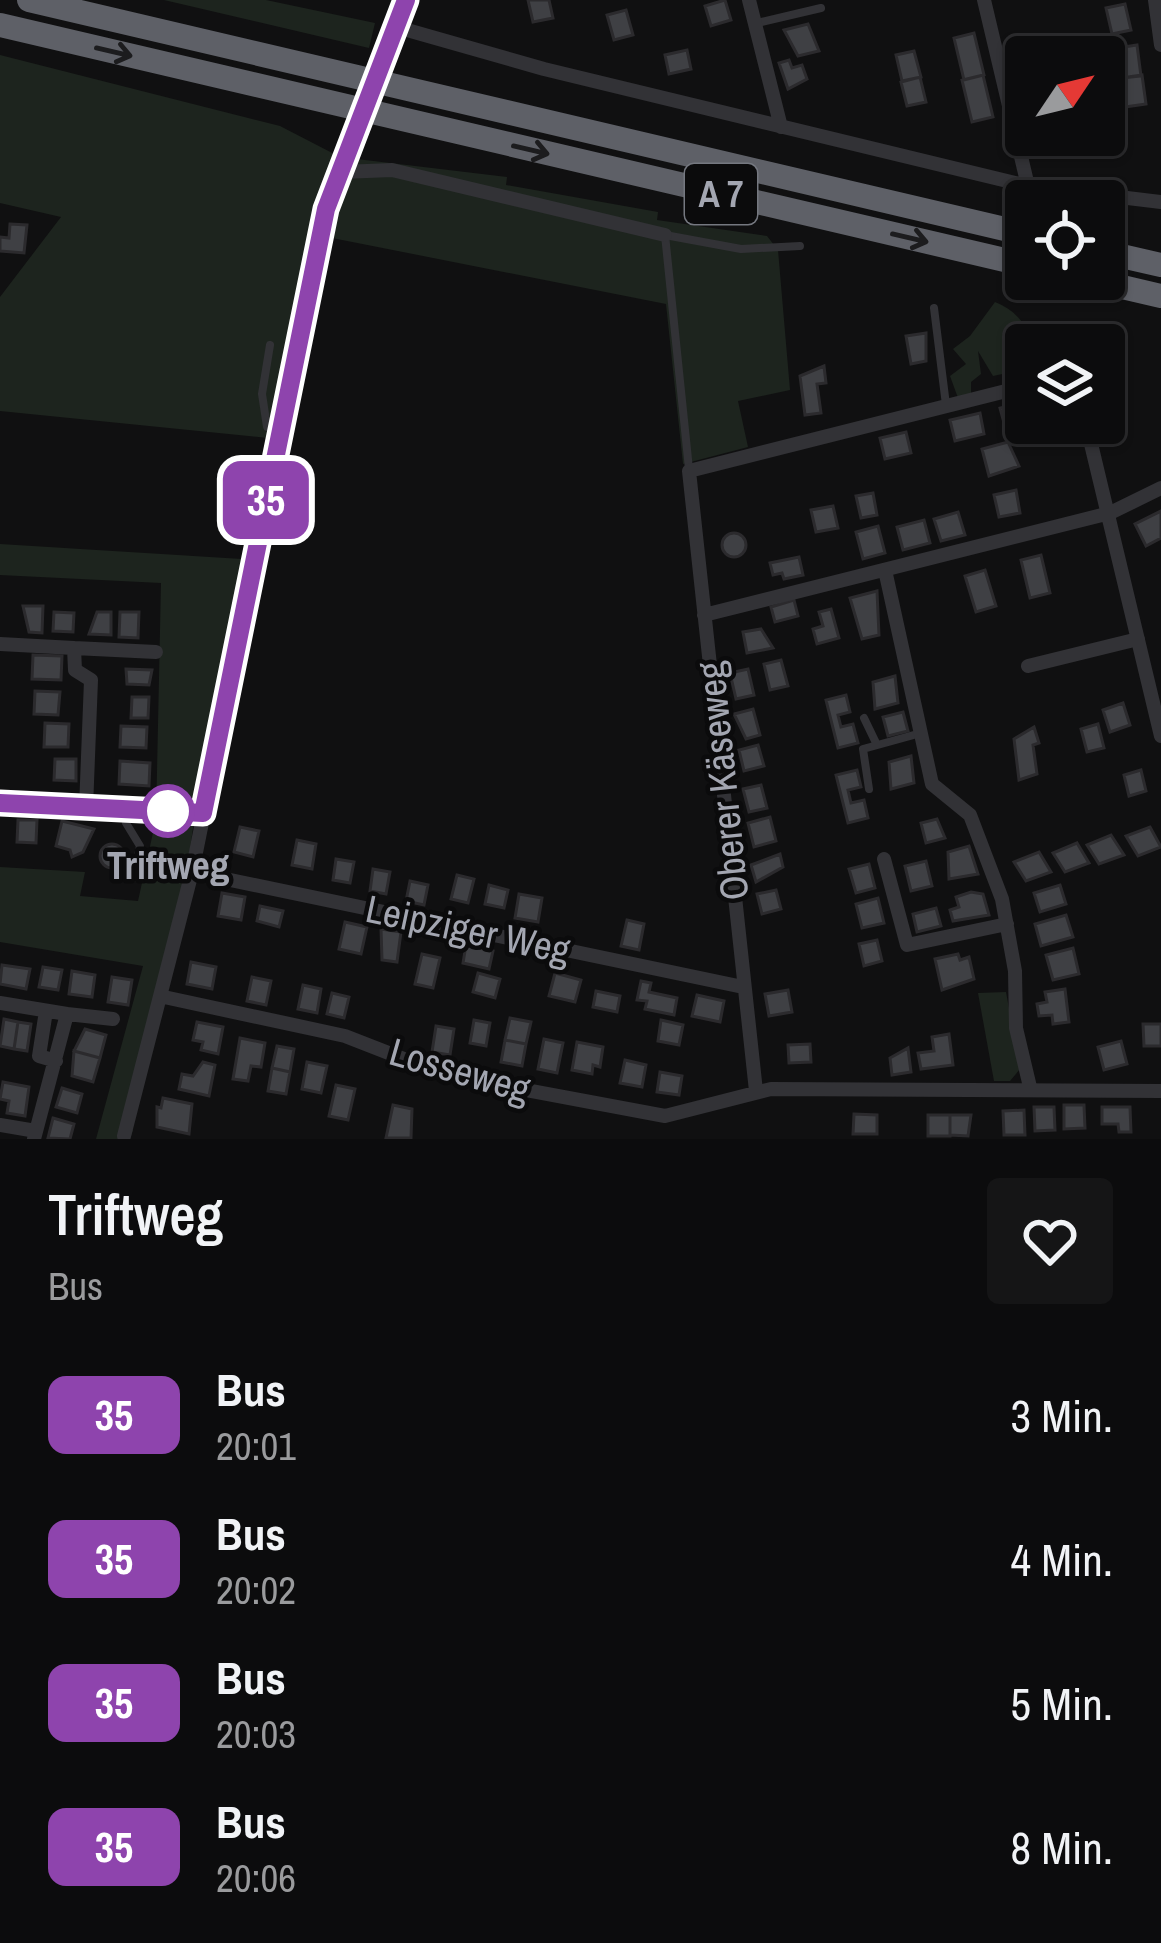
<!DOCTYPE html>
<html lang="de">
<meta charset="utf-8">
<style>
:root{--surface:#0c0c0d;--page:#151516;--text:#f1f3f6;--muted:#9a9b9d;--line:#2c2c2e}
body{margin:0;font-family:"Archivo Narrow",sans-serif;background:var(--page);color:var(--text);height:100vh;display:flex;flex-direction:column;font-size:45px;white-space:nowrap}
*{box-sizing:border-box;margin:0}
p{font-size:39px;color:var(--muted)}
.icon{flex:none;width:66px;height:66px;fill:none;stroke:currentColor;stroke-width:2;stroke-linecap:round;stroke-linejoin:round}
.map{position:relative;height:1139px;overflow:hidden}
.panel{display:flex;flex-direction:column;background:var(--surface);flex:1}
.panel>*{flex:none}
.badge{padding:0 24px;border-radius:18px;font-size:42px;line-height:78px}
.needle{width:78px;rotate:55deg}
.fabs{position:absolute;left:1005px;top:36px;display:grid;gap:24px}
.fabs a{display:grid;place-items:center;width:120px;height:120px;border-radius:12px;background:var(--surface);box-shadow:0 3px 9px #0004,0 0 0 3px var(--line);font-size:60px}
.map>.badge{position:absolute;translate:-50% -50%;box-shadow:0 0 0 6px #fff}
.round{display:grid;place-items:center;flex:none;width:126px;height:126px;border-radius:12px;background:var(--page)}
.head{display:flex;align-items:center;justify-content:space-between;height:204px;padding:0 48px}
h1{font-size:57px;font-weight:600;line-height:90px}
ul{padding:0;list-style:none}
li{display:flex;align-items:center;gap:36px;height:144px;padding:0 48px}
li div{flex:1}
li b{display:block;font-size:45px}
li em{font-style:normal}
li .badge{min-width:132px;font-weight:700;text-align:center}
.map>svg:first-child{display:block}
</style>
<div class="map">
<svg width="1161" height="1139" viewBox="0 0 1161 1139">
<rect width="100%" height="100%" fill="#101011"/>
<!-- green -->
<path fill="#1d241e" d="M164 0H266L375 23 369 48Z
M0 55 280 126 340 157 507 177 506 185 658 212 657 220 767 236 778 250 790 390 738 401 748 447 683 464 666 304 327 237 215 798 198 793 188 863 122 1128 133 1130 130 1139H96L143 966 0 942V867L85 872 80 896 138 901 156 819 161 583 0 575V544L242 559 268 438 0 411V297L61 217 0 203Z
M995 302C1015 310 1027 324 1034 345H1026L1024 371 1016 378 1007 373 993 376 978 351 981 374 971 382V393L958 398 950 376 966 364 953 349 970 336Z
M1006 992 1020 1069 1010 1081H994L978 993Z"/>
<!-- building -->
<path fill="#3f4044" stroke="#2b2a2d" stroke-width="3" d="M528 0H549L553 18 533 22Z
M725 0 731 20 711 26 705 6Z
M1125 4 1131 30 1112 34 1106 8Z
M626 10 633 35 614 40 607 15Z
M808 24 819 51 798 56 784 30Z
M974 33 984 75 964 80 954 38Z
M1137 45 1141 76 1121 78 1117 48Z
M687 50 691 69 669 74 665 55Z
M914 51 921 77 902 81 896 55Z
M789 60 792 68 802 65 807 79 788 89 779 63Z
M983 75 993 117 972 122 962 80Z
M1142 75 1146 104 1125 107 1121 78Z
M920 77 926 102 907 106 901 82Z
M10 224 27 225 24 253 0 251V237L9 238Z
M926 333V361L911 364 906 336Z
M824 366 826 383 817 384 821 413 805 415 800 376Z
M1025 402 1026 417 1004 423 1000 408Z
M980 413 984 434 955 441 950 420Z
M906 432 911 453 885 459 880 438Z
M1008 442 1019 466 989 476 982 449Z
M1016 490 1020 513 999 517 994 495Z
M873 493 877 515 861 518 856 496Z
M833 506 838 528 816 532 811 510Z
M1161 511V538L1146 546 1135 524Z
M958 512 965 535 941 541 934 519Z
M924 520 930 543 903 550 897 527Z
M878 526 885 553 863 559 856 532Z
M722 545a12 12 0 1 1 24 0a12 12 0 1 1-24 0Z
M1041 555 1050 593 1030 598 1021 560Z
M799 557 803 575 784 579 782 573 773 575 770 563Z
M985 570 996 606 976 612 965 576Z
M877 591 879 635 862 639 850 598Z
M794 600 798 616 775 622 771 607Z
M23 606H43L42 633 29 632Z
M831 609 839 638 817 644 813 629 823 626 819 612Z
M54 612 74 613 73 632 53 631Z
M97 612H111V635L89 634Z
M120 612H139L138 638 119 637Z
M761 629 773 648 747 653 743 632Z
M33 655 62 656 61 680 32 679Z
M781 660 788 686 770 690 764 664Z
M126 669 152 670 149 685 127 684Z
M748 669 754 695 736 699 730 673Z
M895 676 898 703 875 709 873 682Z
M35 691 60 692 58 715 34 714Z
M846 695 850 712 838 715 841 727 853 724 858 743 838 748 826 700Z
M132 697H149L148 718H131Z
M1123 703 1130 725 1110 732 1103 710Z
M753 709 760 735 746 739 734 714Z
M903 712 908 731 888 736 883 717Z
M45 723 69 724 68 747H44Z
M1098 724 1104 748 1087 752 1081 729Z
M121 726 147 727 146 748 120 747Z
M1034 727 1039 743 1033 745 1037 774 1019 780 1014 739Z
M758 745 764 766 744 771 739 750Z
M911 756 914 783 891 789 889 762Z
M55 759H76V781L54 780Z
M120 761 150 763 149 786 119 784Z
M857 770 861 787 848 790 851 803 864 800 868 818 848 823 836 775Z
M1141 770 1146 791 1129 796 1124 775Z
M761 785 767 808 749 812 743 789Z
M770 817 776 841 754 847 748 823Z
M937 819 945 838 926 843 921 823Z
M18 820H37L36 843 17 842Z
M62 821 94 829 83 852 72 857 70 850 56 846Z
M240 827 259 831 253 857 234 852Z
M1150 827 1161 847 1138 856 1126 836Z
M1111 835 1124 855 1099 864 1087 845Z
M297 840 316 844 312 869 292 865Z
M1077 843 1089 863 1065 872 1053 853Z
M100 856a12 12 0 1 1 24 0a12 12 0 1 1-24 0Z
M969 846 978 874 949 879 948 852Z
M1039 852 1051 872 1026 881 1014 862Z
M780 854 783 867 756 882 751 865Z
M336 859 354 862 350 883 333 880Z
M926 861 932 886 911 891 905 866Z
M869 864 875 888 856 893 849 869Z
M373 869 390 872 386 894 370 891Z
M457 875 474 879 468 903 451 899Z
M410 881 428 885 424 905 406 901Z
M489 885 508 890 504 908 485 904Z
M1060 885 1066 904 1040 912 1034 893Z
M776 890 781 909 762 914 757 894Z
M971 892 983 894 989 915 953 921 950 910 959 907 956 897Z
M222 893 245 897 241 920 218 916Z
M519 894 542 898 538 922 515 918Z
M878 898 884 923 862 928 856 904Z
M260 906 283 911 279 927 257 921Z
M936 908 941 926 917 932 913 914Z
M1066 915 1073 937 1041 946 1035 924Z
M627 920 644 924 639 950 621 946Z
M345 922 367 927 361 954 339 949Z
M381 929 401 932 397 962 382 960Z
M877 940 882 961 864 966 859 944Z
M466 945 493 951 489 969 463 963Z
M1073 948 1079 974 1053 980 1046 955Z
M422 954 440 958 433 988 415 984Z
M958 954 960 960 969 957 974 979 942 990 935 959Z
M191 962 216 967 212 989 187 984Z
M2 965 30 969 26 989 0 984Z
M43 967 62 970 58 990 39 987Z
M72 971 95 975 92 997 69 994Z
M478 973 500 979 495 998 473 992Z
M555 973 581 980 575 1002 549 996Z
M112 977 132 980 128 1005 108 1002Z
M252 977 271 981 266 1005 247 1001Z
M641 981 651 983 649 992 677 998 674 1015 645 1009 647 1001 637 1000Z
M303 985 321 989 317 1013 298 1009Z
M1065 989 1069 1022 1053 1024 1052 1015 1039 1016 1037 1004 1047 1002 1045 992Z
M788 990 792 1012 769 1016 765 994Z
M596 991 620 996 617 1012 593 1007Z
M332 993 349 997 344 1018 327 1014Z
M697 995 724 1001 720 1022 692 1016Z
M510 1018 531 1022 526 1044 505 1040Z
M4 1019 18 1022 14 1049 0 1046Z
M474 1020 490 1023 486 1046 470 1043Z
M661 1020 683 1025 679 1045 658 1041Z
M18 1022 31 1024 27 1051 14 1049Z
M197 1022 223 1027 218 1054 201 1050 203 1042 193 1040Z
M1143 1024H1161V1046H1144Z
M436 1026 454 1029 450 1055 432 1052Z
M85 1029 106 1035 100 1058 74 1051Z
M949 1034 953 1065 921 1069 918 1053 934 1051 932 1037Z
M240 1038 265 1043 261 1067 251 1066 248 1081 233 1079Z
M544 1039 563 1043 557 1073 538 1069Z
M505 1040 526 1044 522 1066 501 1062Z
M1121 1041 1127 1064 1104 1070 1098 1047Z
M577 1042 603 1047 600 1067 593 1065 592 1074 572 1070Z
M810 1044 811 1062 789 1063 788 1045Z
M277 1046 294 1049 290 1072 272 1068Z
M908 1048 911 1072 892 1075 890 1058Z
M74 1051 100 1058 93 1082 72 1076Z
M625 1060 646 1065 642 1087 620 1083Z
M203 1062 215 1065 209 1096 179 1089 182 1074 193 1076Z
M307 1062 327 1066 321 1093 302 1089Z
M272 1068 290 1072 286 1094 268 1091Z
M660 1072 682 1076 679 1095 657 1092Z
M3 1082 29 1087 25 1116 7 1113 9 1101 0 1099Z
M336 1085 355 1089 348 1120 329 1116Z
M62 1088 82 1094 77 1113 56 1107Z
M163 1098 192 1104 189 1134 157 1127V1107L161 1108Z
M393 1105 412 1109 411 1138H386Z
M1064 1105H1084L1085 1128 1064 1129Z
M1034 1107H1054L1055 1130 1035 1131Z
M1102 1107H1130L1131 1132H1119L1118 1124H1102Z
M1024 1110 1025 1135H1004L1003 1111Z
M854 1114 877 1115V1134H853Z
M928 1115H950V1136H928Z
M950 1115H971L968 1136 950 1135Z
M53 1118 74 1124 70 1139 48 1138Z"/>
<g fill="none" stroke-linecap="round" stroke-linejoin="round">
<!-- lane -->
<path stroke="#323236" stroke-width="8" d="M757 23 821 8
M934 308 946 405
M270 345 262 394 267 427 280 429
M689 469 665 235 741 249 800 246
M864 718 877 745
M869 789 863 749 921 733
M127 811 126 823 140 846 133 878"/>
<!-- street -->
<path stroke="#323236" stroke-width="14" d="M749 0 781 127
M984 0 1028 186
M1155 0 1161 45
M393 26 544 69 1028 186 1161 202
M342 172 392 170 665 235
M1066 334 1068 345
M1086 423 1161 736
M885 570 932 784 970 815 1002 899 1015 971 1016 1028 1030 1087
M704 615 1110 513 1161 488
M0 644 74 648 75 670 91 680 86 808
M74 648 156 652
M1028 666 1138 639
M0 803 203 813
M884 859 907 945 1007 924
M192 872 743 987
M164 997 345 1036 445 1075 665 1116 771 1089 1161 1091
M0 1003 67 1014 34 1139
M46 1011 39 1056 56 1061
M67 1014 113 1019
M756 1091 689 471 1026 386
M0 1125 36 1131
M124 1136 192 872 326 209 406 0"/>
<!-- highway -->
<path stroke="#5e6067" stroke-width="24" d="M29 0 1026 234
M0 25 1026 265
M1104 252 1161 265
M1088 279 1161 296"/>
</g>
<!-- one-way arrows -->
<defs><path id="oneway-shaft" d="M-6 0H5M1.5-3L5.5 0L1.5 3" fill="none" stroke-width="1.6" stroke-linecap="round" stroke-linejoin="round" transform="scale(3)"/></defs>
<g stroke="#1c1c1e">
<use href="#oneway-shaft" transform="translate(114 52) rotate(13)"/>
<use href="#oneway-shaft" transform="translate(531 150) rotate(13)"/>
<use href="#oneway-shaft" transform="translate(910 238) rotate(13)"/>
</g>
<g fill="none" stroke-linecap="round" stroke-linejoin="round">
<!-- line casing -->
<g stroke="#fff" stroke-width="27">
<path id="line" d="M0 803 203 813 326 209 406 0"/>
</g>
<!-- line -->
<use href="#line" stroke="#8e44ad" stroke-width="18"/>
</g>
<!-- markers -->
<circle fill="#fff" stroke="#8e44ad" stroke-width="6" cx="168" cy="811" r="24"/>
<g text-anchor="middle" stroke-width="9" stroke-linejoin="round" paint-order="stroke">
<!-- shield labels -->
<rect fill="#0b0b0c" stroke="#757880" stroke-width="3" x="685" y="164" width="72" height="60" rx="9"/>
<g font-size="36" font-weight="bold" fill="#a3a6b1">
<text x="721" y="207">A 7</text>
</g>
<!-- street labels -->
<g font-size="39" fill="#a3a6b1" stroke="#0b0b0c">
<text transform="translate(722 781) rotate(-96)" y="14">Oberer Käseweg</text>
<text transform="translate(468 929) rotate(12)" y="14">Leipziger Weg</text>
<text transform="translate(460 1070) rotate(16)" y="14">Losseweg</text>
</g>
<!-- stop labels -->
<g font-size="39" font-weight="bold" fill="#a3a6b1" stroke="#0b0b0c">
<text x="168" y="879">Triftweg</text>
</g>
</g>
</svg>
<div class="fabs">
<a><svg class="needle" viewBox="-14 -14 28 28"><path d="M0-13l5 13h-10z" fill="#e53935"/><path d="M0 13l5-13h-10z" fill="#9a9b9d"/></svg></a>
<a><svg class="icon" aria-label="locate" viewBox="0 0 24 24"><circle cx="12" cy="12" r="6"/><path d="M12 2v4M12 18v4M2 12h4M18 12h4"/></svg></a>
<a><svg class="icon" aria-label="layers" viewBox="0 0 24 24"><path d="M12 4l9 5-9 5-9-5zM3 14l9 5 9-5"/></svg></a>
</div>
<b class="badge" style="left:266px;top:500px;background:#8e44ad;color:#fff">35</b>
</div>
<section class="panel">
<div class="head"><div><h1>Triftweg</h1><p>Bus</p></div><a class="round"><svg class="icon" aria-label="heart" viewBox="0 0 24 24"><path d="M12 20l-8-8c-3-5 5-10 8-4 3-6 11-1 8 4z"/></svg></a></div>
<ul>
<li><span class="badge" style="background:#8e44ad;color:#fff">35</span><div><b>Bus</b><p>20:01</p></div><em>3 Min.</em></li>
<li><span class="badge" style="background:#8e44ad;color:#fff">35</span><div><b>Bus</b><p>20:02</p></div><em>4 Min.</em></li>
<li><span class="badge" style="background:#8e44ad;color:#fff">35</span><div><b>Bus</b><p>20:03</p></div><em>5 Min.</em></li>
<li><span class="badge" style="background:#8e44ad;color:#fff">35</span><div><b>Bus</b><p>20:06</p></div><em>8 Min.</em></li>
</ul>
</section>
